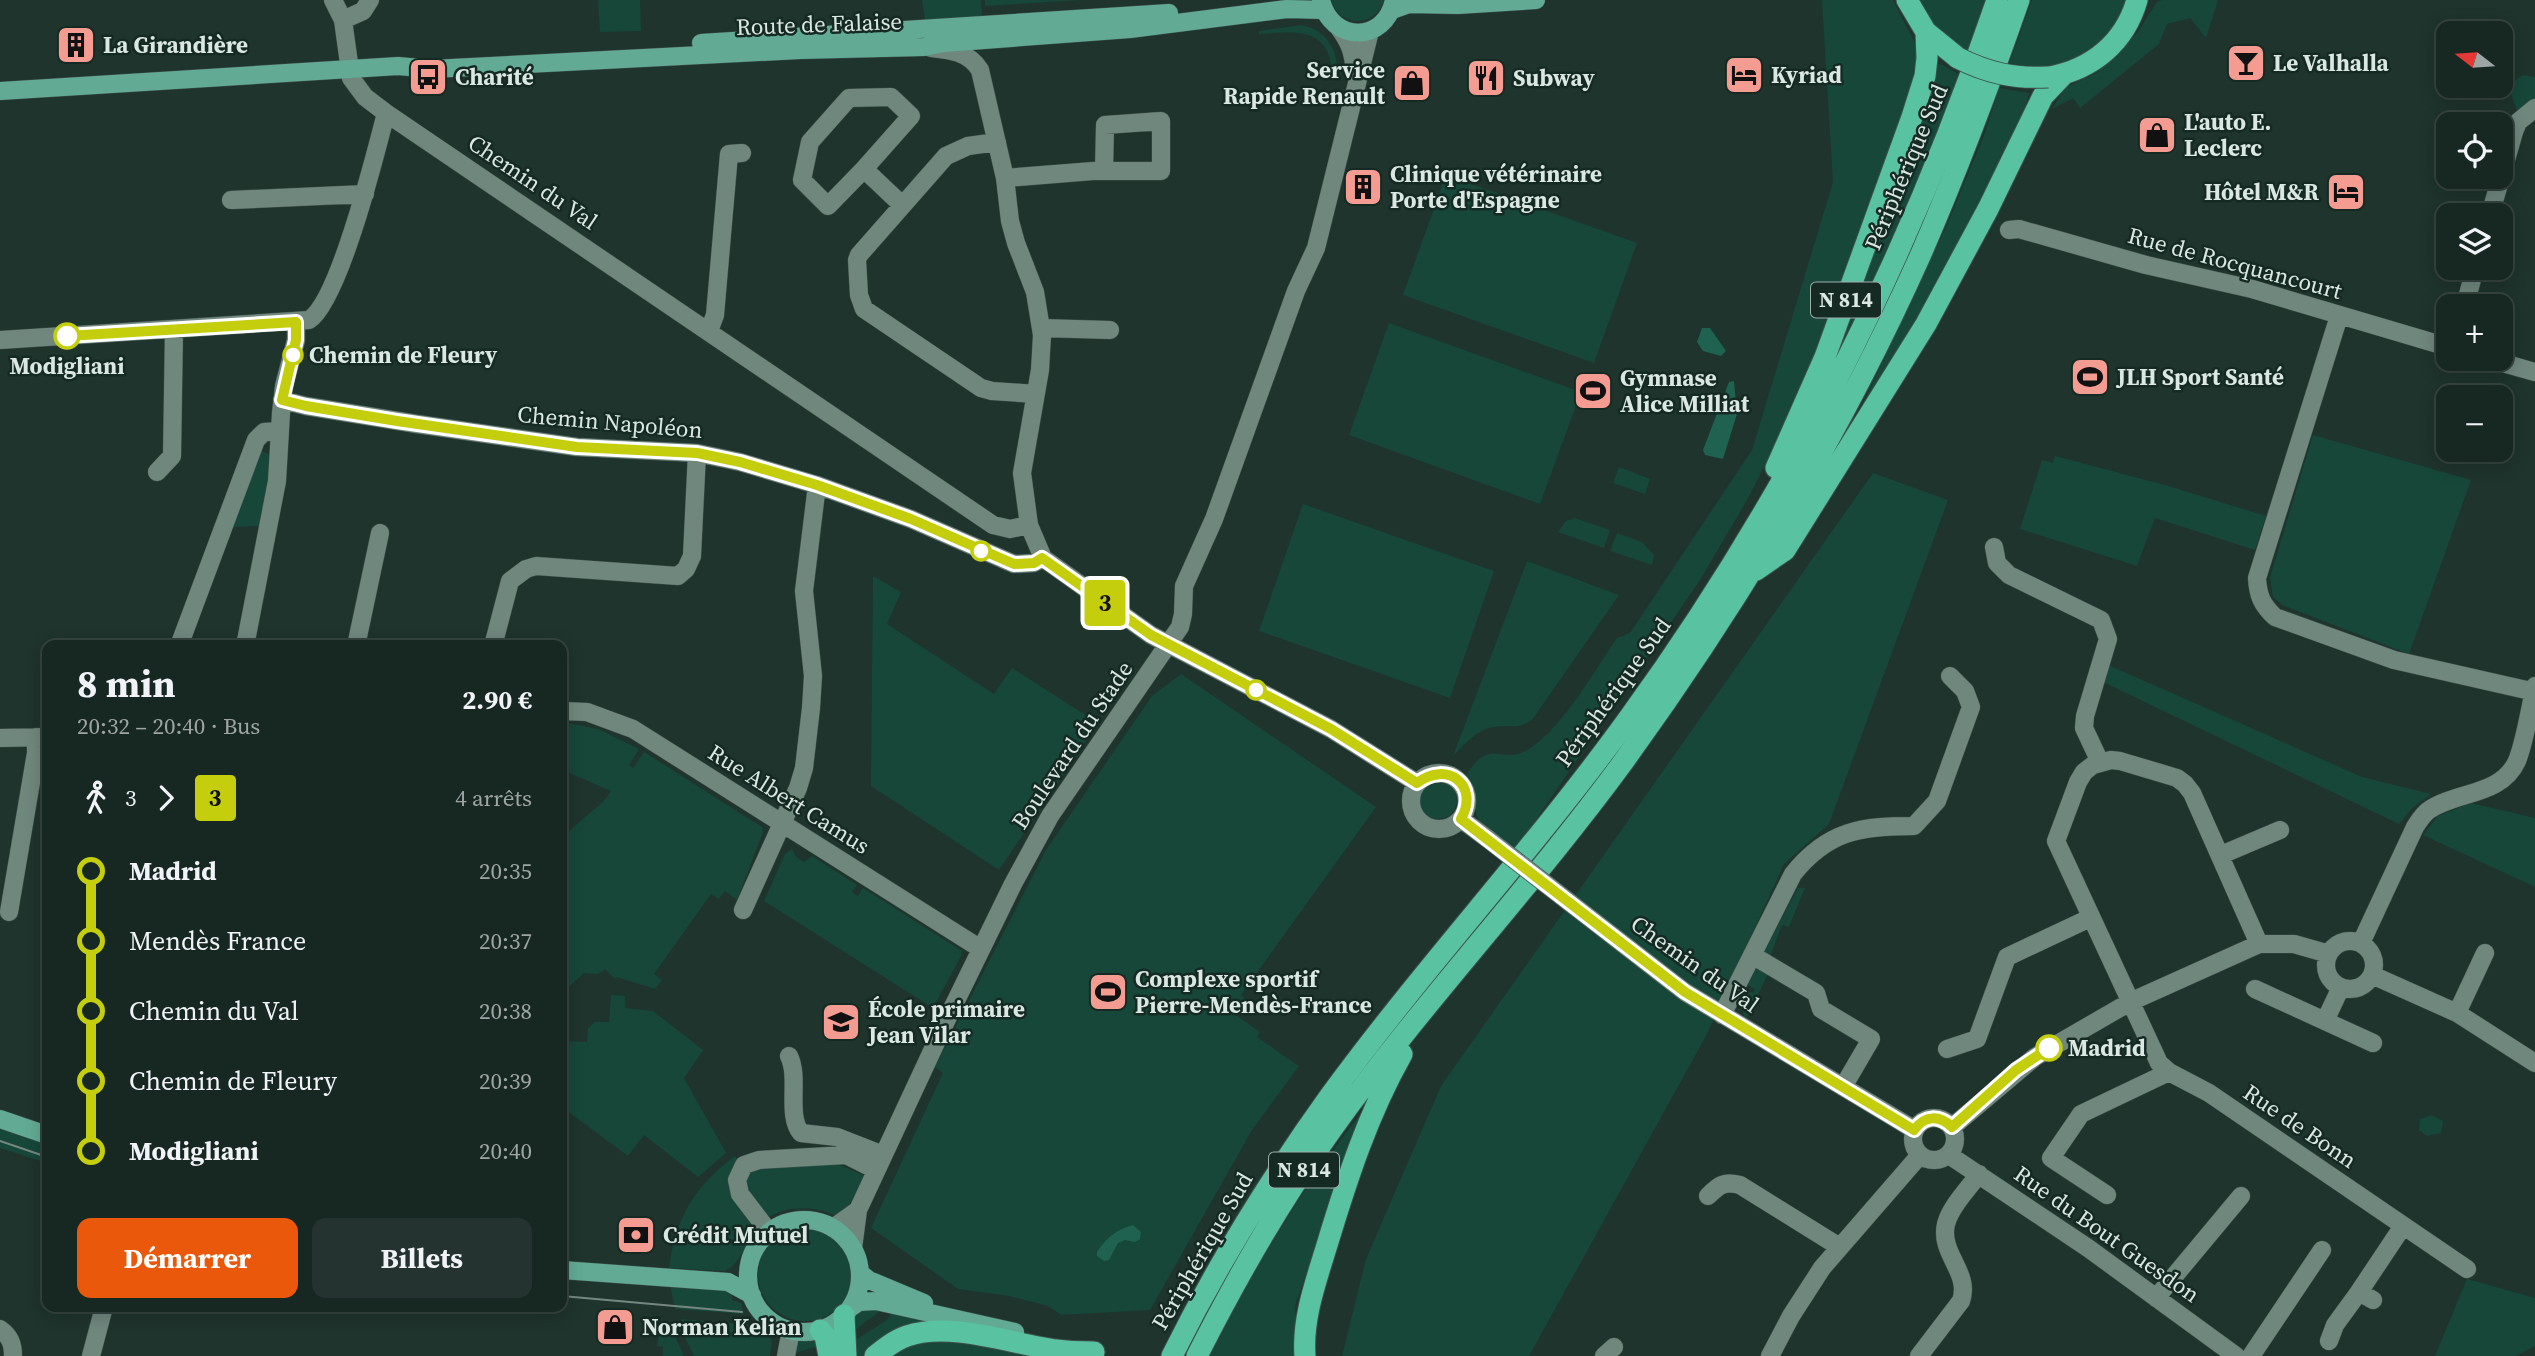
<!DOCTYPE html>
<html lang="fr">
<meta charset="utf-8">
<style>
:root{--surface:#172722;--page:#24332f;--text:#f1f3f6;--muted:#9ea5a5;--line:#364440;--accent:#ea580c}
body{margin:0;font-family:"Source Serif 4",serif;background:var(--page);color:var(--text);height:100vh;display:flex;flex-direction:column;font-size:26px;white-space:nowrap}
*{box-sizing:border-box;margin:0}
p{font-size:23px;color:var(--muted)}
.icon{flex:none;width:38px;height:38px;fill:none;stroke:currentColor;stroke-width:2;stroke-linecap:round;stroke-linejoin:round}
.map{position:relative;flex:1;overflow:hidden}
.panel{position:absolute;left:42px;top:640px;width:525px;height:672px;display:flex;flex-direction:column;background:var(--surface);border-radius:14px;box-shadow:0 4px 18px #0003,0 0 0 2px var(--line)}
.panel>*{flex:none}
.badge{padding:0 14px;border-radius:5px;font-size:24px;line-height:46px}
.needle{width:46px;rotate:287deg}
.controls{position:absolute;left:2436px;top:21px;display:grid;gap:14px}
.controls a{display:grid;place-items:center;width:77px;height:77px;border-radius:14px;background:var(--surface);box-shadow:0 4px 18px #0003,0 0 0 2px var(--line);font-size:35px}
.map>.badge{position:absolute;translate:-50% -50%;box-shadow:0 0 0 4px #fff}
.legs{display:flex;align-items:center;gap:10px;height:77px;padding:0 35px;font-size:23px}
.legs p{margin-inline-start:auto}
.headline{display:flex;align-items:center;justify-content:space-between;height:119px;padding:0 35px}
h1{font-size:38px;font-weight:700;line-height:52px}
.cta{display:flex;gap:14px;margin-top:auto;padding:14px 35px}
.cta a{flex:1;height:80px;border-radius:14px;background:var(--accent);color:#fff;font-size:28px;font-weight:700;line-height:80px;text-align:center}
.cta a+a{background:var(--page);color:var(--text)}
ul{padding:0 35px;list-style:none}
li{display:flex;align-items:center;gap:24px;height:70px;font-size:26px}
li i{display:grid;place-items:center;width:10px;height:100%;margin:0 9px;background:currentColor}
li i::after{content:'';width:18px;height:18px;margin:-9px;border:5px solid;border-radius:50%;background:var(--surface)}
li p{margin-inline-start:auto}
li:first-child i{background:linear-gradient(#0000 50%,currentColor 0)}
li:last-child i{background:linear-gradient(currentColor 50%,#0000 0)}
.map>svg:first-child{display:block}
</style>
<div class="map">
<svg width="2535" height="1356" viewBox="0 0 2535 1356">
<rect width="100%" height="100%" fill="#1f342d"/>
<!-- green -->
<path fill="#164739" d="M598 0H640L641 31 600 32Z
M922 0H981L983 30 927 35Z
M985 0H1081L985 6Z
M1331 0H1384C1376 28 1339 28 1331 0Z
M1822 0H1893L1917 47 1918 69 1828 322 1779 438 1747 500 1700 580 1516 849C1503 840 1483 831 1477 816 1472 803 1473 790 1465 777 1491 734 1501 767 1529 749 1565 725 1592 674 1617 638L1630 633 1752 450 1833 182Z
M1917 0H1988L1969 52 1940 34Z
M2032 0H2129L2107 37 2073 61 2055 67H2008Z
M2162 0H2218L2206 38 2190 18 2167 24 2159 44 2080 108 2073 98 2052 109 2065 88 2098 72 2137 33 2157 2Z
M1301 25C1329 30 1340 54 1337 80L1333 81C1331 74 1332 66 1330 59 1321 25 1286 33 1259 34V31Z
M1933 63 1943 65 1960 75 1913 197 1821 391Z
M2523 75 2535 77V101L2519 114C2512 100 2505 84 2523 75Z
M1999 88 2029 93 2025 110 1945 273 1857 416 1947 225 1985 133Z
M1446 175 1637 243 1594 363 1403 295Z
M1389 323 1581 392 1540 504 1349 435Z
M2313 435 2471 480 2409 654 2282 605 2273 597 2270 577Z
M261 451 269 454 268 480 259 526 231 527Z
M2055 456 2165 485 2266 516 2255 550 2155 518 2137 566 2020 529 2042 460 2053 463Z
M1619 467 1650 479 1645 494 1613 483Z
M1873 473 1948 500 1829 824 1784 864 1707 1034 1529 1356H1342L1366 1259 1441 1086Z
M1303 504 1494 571 1450 698 1259 631Z
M1575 518 1610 530 1604 548 1558 532 1566 521Z
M1617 533 1642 542 1654 555 1652 565 1610 551Z
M1527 561 1619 595 1532 720C1517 730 1511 724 1494 727 1476 730 1465 744 1453 756Z
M873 576 901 592 887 624 994 694 1012 668 1098 723 999 870 871 786Z
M2106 664 2362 777 2431 794 2412 808 2399 824 2101 681Z
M1181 674 1376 807 1241 995 1246 999 1236 1015 1260 1032 1257 1037 1299 1066 1252 1130 1150 1310 1061 1315 1048 1306 1009 1296 958 1289 871 1228 943 1073 935 1067 1046 850 1152 696Z
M562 722 598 729 639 749 629 765 633 768 644 752 762 827 763 832 737 900 725 891 719 899 711 894 654 974 662 980 655 989 617 977 615 979 605 969 598 974 584 973 562 993V837L604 801 611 791 562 770Z
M1419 800a19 19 0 1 1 38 0a19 19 0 1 1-38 0Z
M2471 803 2535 818V887L2423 835 2438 816Z
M792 849 796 857 804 862 812 856 857 885 852 892 858 896 863 888 962 951 961 956 933 1008 764 901 785 854Z
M1798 888H1805L1789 927 1782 925 1769 959 1762 956Z
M1757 965 1769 972 1746 1019C1740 1010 1742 1000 1746 990L1753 993 1755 989 1748 985Z
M611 995 625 996V1008L653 1011 703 1050 684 1078 726 1153 698 1177 644 1135 628 1156 570 1113 565 1120 562 1118V1041L587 1042 588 1028 595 1022H609Z
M1363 1111 1295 1306 1299 1356H1210C1253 1270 1303 1186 1363 1111Z
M2431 1115 2443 1121 2441 1133 2427 1136 2419 1130 2420 1119Z
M0 1127 47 1143V1163L0 1148Z
M735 1156 739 1161 733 1166 731 1174 758 1226C745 1241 743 1262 725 1271L669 1268C676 1217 694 1187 735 1156Z
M833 1162 865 1176 845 1212 837 1216C812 1206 790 1205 767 1218 759 1210 735 1185 748 1173 750 1170 754 1169 758 1167Z
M758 1274a47 47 0 1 1 94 0a47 47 0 1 1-94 0Z
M2467 1279 2535 1298V1346L2515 1356H2435Z
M670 1285 732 1290V1300L741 1303 744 1314 675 1309Z
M862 1306 884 1308 850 1334 852 1316Z
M893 1310 929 1320 904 1329 868 1356H849V1344L887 1320Z
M681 1319 754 1325 772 1340 770 1356H694L680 1327Z
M655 1326 671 1327 684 1356H663V1347L657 1346 659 1333Z
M816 1336 822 1345 795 1353C797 1339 801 1335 816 1336Z
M943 1339 1045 1356H891L907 1346Z"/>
<!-- water -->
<path fill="#1f624f" d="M1702 328H1710L1726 351 1721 356 1703 351 1697 342Z
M1734 381 1737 414 1723 459 1705 455 1703 450 1729 382Z
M1133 1225 1141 1232 1140 1239 1135 1242 1125 1240 1118 1243 1109 1260 1104 1261 1097 1256V1252C1107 1237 1116 1230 1133 1225Z"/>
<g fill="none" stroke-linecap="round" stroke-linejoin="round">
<!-- minor casing -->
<g stroke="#3e504a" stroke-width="19">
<path id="minor" d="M333 0 343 20 351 78 365 97 386 113 993 525 1010 529 1029 525 1043 558 1151 635 1331 729 1417 783
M343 20 363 11 370 0
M1339 28C1350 43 1355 55 1354 74
M931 48C951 50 969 52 980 70L1005 178 1010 221 1016 243 1035 292 1042 335 1040 370 1022 473 1029 525
M997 142 968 146 946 156 859 255 857 260 859 295 864 309 981 388 992 391 1036 394
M864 169 828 206 802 180 810 142 849 98 891 97 911 116 864 169 902 205
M1005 178 1093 171H1161V121L1105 125 1104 171
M231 200 365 194
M2490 215 2514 132 2518 122 2535 108
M2009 230 2019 229 2146 265 2252 289 2448 347
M2465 306 2475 268
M2339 316 2257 578C2258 596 2262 605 2275 617L2394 660 2535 692
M1041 328 1110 330
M709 331 715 315 729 154 742 153
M0 340 309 320C339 301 376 152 386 113
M2489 359 2535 372
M282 400 306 406 417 424 577 447 697 453 740 462 817 485 911 519 1014 564 1034 563 1043 558
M157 472 172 456 174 330
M1994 547 1997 563 2009 575 2101 620 2108 639 2085 716 2084 728 2100 762
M179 646 256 440 264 432 279 431
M245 646 277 481 281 413 284 386 296 340V322
M356 646 380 533
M493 646 510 581 526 569 536 566 678 576 686 569 692 556 697 453
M562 711 587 712 633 729 981 949
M0 738 47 737
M1411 801a28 28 0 1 1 56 0a28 28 0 1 1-56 0Z
M1461 819 1488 839
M2221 855 2280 830
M1569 902 1685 992 1915 1130
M743 910 798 788 804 768 811 708 813 676 804 591 817 485
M9 912 36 753V737
M2326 965a24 24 0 1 1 48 0a24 24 0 1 1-48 0Z
M2361 943 2415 827C2419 821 2423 814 2429 810 2457 791 2501 796 2517 761 2525 741 2530 708 2535 686
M2259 944 2192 793 2185 784 2177 778 2120 761 2111 760 2093 765 2084 772 2078 782 2056 841 2159 1063 2169 1072 2209 1093 2467 1269
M1752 955 1816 993 1821 1009 1871 1039 1843 1087
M2372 975 2457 1013 2535 1063
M2255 989 2373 1043
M2457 1013 2485 953
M1722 1015 1793 874C1828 830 1862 826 1914 826L1937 801 1971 707 1965 691 1950 676
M2325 1021 2341 987
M1947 1049 1977 1039 2007 957 2090 918
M789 1056C800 1078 786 1115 801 1133L837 1137 883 1155
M1913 1139a21 21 0 1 1 42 0a21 21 0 1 1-42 0Z
M1952 1127 2035 1057 2130 1002 2259 944H2294L2329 954
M1949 1155 2088 1248 2236 1356
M2107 1195 2051 1158 2081 1114 2169 1072
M1708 1196C1719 1185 1724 1181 1740 1185L1838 1246
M833 1228 858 1210
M769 1232 740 1194 737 1180 744 1165 759 1160 846 1155 876 1170
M853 1248 858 1210 947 1019 1013 884 1050 816 1180 627 1183 614 1184 586 1214 519 1296 291 1316 248 1370 31
M2156 1298 2241 1196
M2373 1300 2359 1292 2403 1226
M0 1329C10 1336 13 1344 13 1356
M2329 1341 2335 1325 2359 1292
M91 1356 104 1307
M786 1356 791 1330
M1604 1356 1614 1347
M1770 1356 1791 1316 1822 1268 1920 1155
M1919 1356 1961 1301C1971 1272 1939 1254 1946 1224 1951 1206 1968 1189 1979 1174
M2251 1356 2322 1250"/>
</g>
<!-- major casing -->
<g stroke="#3e504a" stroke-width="19">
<path id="major" d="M1321 0C1331 43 1385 44 1394 0
M1392 10 1409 4 1458 5 1536 0
M701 43 1169 13
M0 91 398 66 432 69 800 50 924 47 944 43 1130 29 1287 9 1323 10
M0 1119 47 1135
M748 1276a56 56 0 1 1 112 0a56 56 0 1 1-112 0Z
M562 1270 728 1282 752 1295
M860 1273 869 1280 924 1303
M850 1308 859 1302 876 1301 1015 1332"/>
</g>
<!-- highway casing -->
<g stroke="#3e504a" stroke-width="23">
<path id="highway" d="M1907 0 1926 32 1958 58
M2050 77C2093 69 2125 42 2137 0
M1776 468 1825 357 1912 117 1925 76 1927 58 1926 32
M1756 570 1785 550 1926 324 1988 209 2043 96 2064 74
M844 1315 846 1356
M820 1330 825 1336 829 1356
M875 1356C885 1348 895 1340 907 1336 951 1321 1012 1344 1056 1350 1069 1352 1081 1352 1094 1352
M1172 1356C1217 1265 1271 1178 1330 1096 1425 966 1535 848 1629 718 1788 499 1910 256 1997 0
M1197 1356C1237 1277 1280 1201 1332 1129 1422 1003 1529 890 1621 765 1737 605 1840 435 1921 254 1957 171 1989 86 2019 0
M1305 1356C1302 1319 1316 1281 1327 1245 1347 1179 1368 1114 1402 1054"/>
</g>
<!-- minor -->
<use href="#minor" stroke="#70877e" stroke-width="18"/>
<!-- major -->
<use href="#major" stroke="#62aa93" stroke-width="18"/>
<!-- highway -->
<use href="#highway" stroke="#58c2a1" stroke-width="21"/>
<!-- tram -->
<path stroke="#768781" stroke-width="2" d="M0 1141 47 1157
M562 1296 742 1312"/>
<!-- minor-bridge casing -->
<g stroke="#3e504a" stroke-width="19" stroke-linecap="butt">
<path id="minor-bridge" d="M1488 839 1569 902"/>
</g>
<!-- highway-bridge casing -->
<g stroke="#3e504a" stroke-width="23" stroke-linecap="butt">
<path id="highway-bridge" d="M1958 58C1988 73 2014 79 2048 77"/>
</g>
<!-- minor-bridge -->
<use href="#minor-bridge" stroke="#70877e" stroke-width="18"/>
<!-- highway-bridge -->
<use href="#highway-bridge" stroke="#58c2a1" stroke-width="21"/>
</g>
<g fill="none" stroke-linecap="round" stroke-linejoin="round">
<!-- line-1 casing -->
<g stroke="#fff" stroke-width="16">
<path id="line-1" d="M67 336 296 322V340L282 400 306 406 397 421 577 447 697 453 740 462 817 485 911 519 1014 564 1034 563 1042 558 1151 635 1331 729 1417 783C1447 760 1480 785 1461 819L1685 992 1914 1130C1925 1115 1939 1115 1952 1127L2016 1070 2049 1048"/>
</g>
<!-- line-1 -->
<use href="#line-1" stroke="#c4ce0d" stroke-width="10"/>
</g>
<!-- icons -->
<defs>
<g id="building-square" transform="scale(2.0125)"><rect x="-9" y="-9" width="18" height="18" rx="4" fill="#f59c92" stroke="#152a23"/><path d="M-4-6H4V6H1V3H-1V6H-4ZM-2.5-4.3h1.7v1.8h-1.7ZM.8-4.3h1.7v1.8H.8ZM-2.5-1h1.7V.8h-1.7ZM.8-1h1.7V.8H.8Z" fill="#111"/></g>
<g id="bar-square" transform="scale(2.0125)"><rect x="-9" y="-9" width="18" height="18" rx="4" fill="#f59c92" stroke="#152a23"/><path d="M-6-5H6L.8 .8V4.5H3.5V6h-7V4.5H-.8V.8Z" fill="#111"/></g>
<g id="hotel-square" transform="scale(2.0125)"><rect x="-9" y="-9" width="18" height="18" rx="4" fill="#f59c92" stroke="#152a23"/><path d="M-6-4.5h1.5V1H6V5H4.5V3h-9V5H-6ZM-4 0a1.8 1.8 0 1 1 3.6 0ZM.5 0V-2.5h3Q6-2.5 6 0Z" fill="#111"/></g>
<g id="bus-square" transform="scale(2.0125)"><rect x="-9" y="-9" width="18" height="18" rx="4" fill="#f59c92" stroke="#152a23"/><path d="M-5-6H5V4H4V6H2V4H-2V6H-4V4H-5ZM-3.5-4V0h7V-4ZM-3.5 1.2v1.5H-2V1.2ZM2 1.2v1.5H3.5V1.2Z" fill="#111"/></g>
<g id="restaurant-square" transform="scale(2.0125)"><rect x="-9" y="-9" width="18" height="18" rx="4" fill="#f59c92" stroke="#152a23"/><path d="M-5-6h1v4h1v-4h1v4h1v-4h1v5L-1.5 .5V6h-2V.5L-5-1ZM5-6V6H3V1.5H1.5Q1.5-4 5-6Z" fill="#111"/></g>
<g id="shop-square" transform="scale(2.0125)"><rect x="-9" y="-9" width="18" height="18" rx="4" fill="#f59c92" stroke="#152a23"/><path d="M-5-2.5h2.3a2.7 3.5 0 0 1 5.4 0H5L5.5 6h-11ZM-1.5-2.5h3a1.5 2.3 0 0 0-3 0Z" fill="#111"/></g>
<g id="stadium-square" transform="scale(2.0125)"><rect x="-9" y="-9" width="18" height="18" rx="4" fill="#f59c92" stroke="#152a23"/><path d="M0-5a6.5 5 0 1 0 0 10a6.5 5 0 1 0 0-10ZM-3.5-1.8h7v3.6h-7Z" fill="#111"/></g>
<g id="school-square" transform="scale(2.0125)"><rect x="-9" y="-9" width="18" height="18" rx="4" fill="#f59c92" stroke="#152a23"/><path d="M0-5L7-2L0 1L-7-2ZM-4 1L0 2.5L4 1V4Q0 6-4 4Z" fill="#111"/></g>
<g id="bank-square" transform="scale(2.0125)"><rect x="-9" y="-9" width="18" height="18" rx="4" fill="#f59c92" stroke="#152a23"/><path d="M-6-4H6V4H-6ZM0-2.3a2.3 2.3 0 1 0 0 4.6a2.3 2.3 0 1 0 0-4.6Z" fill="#111"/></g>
</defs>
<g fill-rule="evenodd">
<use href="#building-square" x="76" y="45"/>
<use href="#bar-square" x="2246" y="63"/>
<use href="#hotel-square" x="1744" y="75"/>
<use href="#bus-square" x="428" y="77"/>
<use href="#restaurant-square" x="1486" y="78"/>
<use href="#shop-square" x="1412" y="83"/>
<use href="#shop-square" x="2157" y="135"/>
<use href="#building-square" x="1363" y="187"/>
<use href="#hotel-square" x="2346" y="192"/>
<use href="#stadium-square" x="2090" y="377"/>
<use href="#stadium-square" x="1593" y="391"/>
<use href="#stadium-square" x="1108" y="992"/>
<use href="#school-square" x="841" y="1022"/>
<use href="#bank-square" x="636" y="1235"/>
<use href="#shop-square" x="615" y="1327"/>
</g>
<!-- markers -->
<g fill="#fff" stroke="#c4ce0d" stroke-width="3.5">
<circle cx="67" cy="336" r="12"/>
<circle cx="293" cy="355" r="9"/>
<circle cx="981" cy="551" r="9"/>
<circle cx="1256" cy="690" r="9"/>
<circle cx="2049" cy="1048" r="12"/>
</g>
<g text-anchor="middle" stroke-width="5" stroke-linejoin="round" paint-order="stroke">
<!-- shield labels -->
<g fill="#152a23" stroke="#9faea9" stroke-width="2">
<rect x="1811" y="282.5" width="70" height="35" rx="5"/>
<rect x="1269" y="1152.5" width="70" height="35" rx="5"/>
</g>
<g font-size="21" font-weight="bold" fill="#dae7e2">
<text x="1846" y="307">N 814</text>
<text x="1304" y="1177">N 814</text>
</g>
<!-- street labels -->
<g font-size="23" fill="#dae7e2" stroke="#152a23">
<text transform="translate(819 24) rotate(-2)" y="8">Route de Falaise</text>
<text transform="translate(1906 167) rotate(-67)" y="8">Périphérique Sud</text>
<text transform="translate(533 182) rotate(34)" y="8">Chemin du Val</text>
<text transform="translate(2235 263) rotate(15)" y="8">Rue de Rocquancourt</text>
<text transform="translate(610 422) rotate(5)" y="8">Chemin Napoléon</text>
<text transform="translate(1613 692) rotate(-54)" y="8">Périphérique Sud</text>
<text transform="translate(1072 745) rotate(-56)" y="8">Boulevard du Stade</text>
<text transform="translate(789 799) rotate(32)" y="8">Rue Albert Camus</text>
<text transform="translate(1695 964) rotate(35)" y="8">Chemin du Val</text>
<text transform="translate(2300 1126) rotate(34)" y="8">Rue de Bonn</text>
<text transform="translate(2107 1234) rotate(35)" y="8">Rue du Bout Guesdon</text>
<text transform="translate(1202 1251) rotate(-60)" y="8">Périphérique Sud</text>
</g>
<!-- poi labels -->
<g font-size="23" font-weight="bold" fill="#dae7e2" stroke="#152a23" text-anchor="start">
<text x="103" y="53">La Girandière</text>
<text x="2273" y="71">Le Valhalla</text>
<text x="1385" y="78" text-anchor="end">Service<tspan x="1385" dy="26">Rapide Renault</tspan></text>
<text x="1771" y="83">Kyriad</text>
<text x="455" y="85">Charité</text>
<text x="1513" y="86">Subway</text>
<text x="2184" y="130">L'auto E.<tspan x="2184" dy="26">Leclerc</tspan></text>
<text x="1390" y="182">Clinique vétérinaire<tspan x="1390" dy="26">Porte d'Espagne</tspan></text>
<text x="2319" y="200" text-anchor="end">Hôtel M&amp;R</text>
<text x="2117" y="385">JLH Sport Santé</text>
<text x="1620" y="386">Gymnase<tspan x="1620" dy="26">Alice Milliat</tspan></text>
<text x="1135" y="987">Complexe sportif<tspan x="1135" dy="26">Pierre-Mendès-France</tspan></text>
<text x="868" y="1017">École primaire<tspan x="868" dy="26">Jean Vilar</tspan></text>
<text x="663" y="1243">Crédit Mutuel</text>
<text x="642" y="1335">Norman Kelian</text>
</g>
<!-- stop labels -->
<g font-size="23" font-weight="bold" fill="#dae7e2" stroke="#152a23" text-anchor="start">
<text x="309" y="363">Chemin de Fleury</text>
<text x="67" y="374" text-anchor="middle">Modigliani</text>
<text x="2068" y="1056">Madrid</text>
</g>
</g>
</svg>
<div class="controls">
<a><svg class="needle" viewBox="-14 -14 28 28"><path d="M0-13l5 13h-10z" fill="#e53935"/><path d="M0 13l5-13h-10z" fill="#9ea5a5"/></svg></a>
<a><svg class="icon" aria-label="locate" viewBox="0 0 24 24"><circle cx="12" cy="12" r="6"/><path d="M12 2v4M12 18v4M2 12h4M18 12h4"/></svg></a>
<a><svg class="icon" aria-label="layers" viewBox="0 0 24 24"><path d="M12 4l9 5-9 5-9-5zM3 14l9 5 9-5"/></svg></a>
<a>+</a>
<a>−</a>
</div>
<b class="badge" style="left:1105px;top:603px;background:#c4ce0d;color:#111">3</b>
<section class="panel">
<div class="headline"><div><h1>8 min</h1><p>20:32 – 20:40 · Bus</p></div><b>2.90 €</b></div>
<div class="legs"><svg class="icon" aria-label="walk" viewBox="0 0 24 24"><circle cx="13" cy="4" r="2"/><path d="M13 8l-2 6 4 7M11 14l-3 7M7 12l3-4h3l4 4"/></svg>3<svg class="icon" aria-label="forward" viewBox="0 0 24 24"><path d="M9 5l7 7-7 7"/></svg><b class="badge" style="background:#c4ce0d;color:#111">3</b><p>4 arrêts</p></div>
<ul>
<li><i style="color:#c4ce0d"></i><b>Madrid</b><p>20:35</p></li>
<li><i style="color:#c4ce0d"></i><span>Mendès France</span><p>20:37</p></li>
<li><i style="color:#c4ce0d"></i><span>Chemin du Val</span><p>20:38</p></li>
<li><i style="color:#c4ce0d"></i><span>Chemin de Fleury</span><p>20:39</p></li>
<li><i style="color:#c4ce0d"></i><b>Modigliani</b><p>20:40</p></li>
</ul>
<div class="cta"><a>Démarrer</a><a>Billets</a></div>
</section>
</div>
